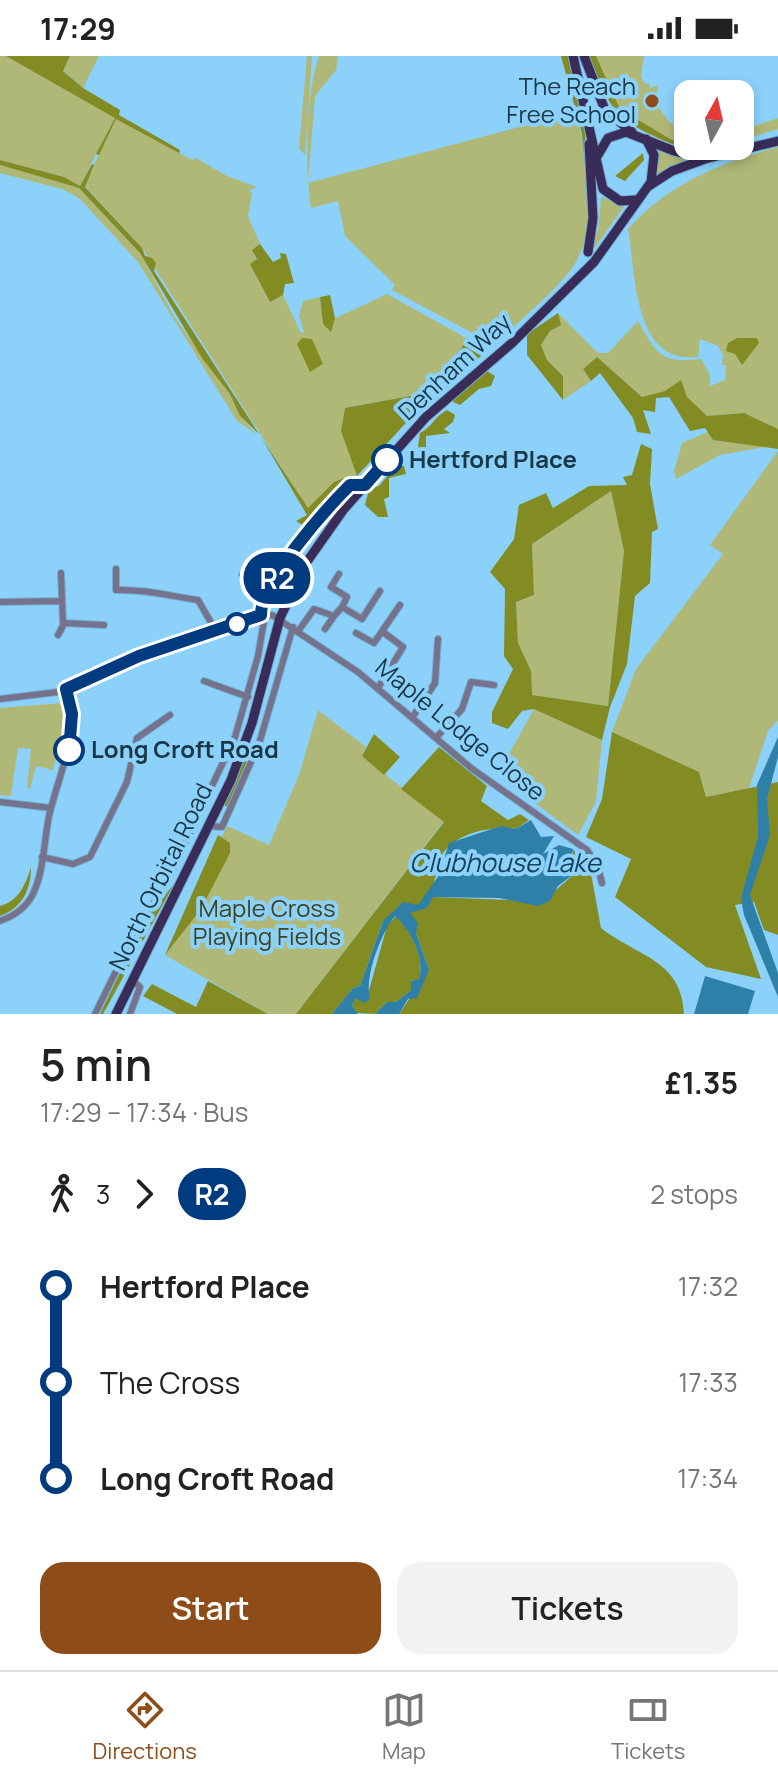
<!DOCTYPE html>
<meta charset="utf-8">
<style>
:root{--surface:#fff;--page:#f2f2f2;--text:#222;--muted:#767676;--line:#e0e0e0;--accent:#8e4c18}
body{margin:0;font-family:Manrope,sans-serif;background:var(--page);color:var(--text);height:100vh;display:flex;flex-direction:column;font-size:30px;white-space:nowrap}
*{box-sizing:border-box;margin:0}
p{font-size:26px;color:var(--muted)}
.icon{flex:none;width:44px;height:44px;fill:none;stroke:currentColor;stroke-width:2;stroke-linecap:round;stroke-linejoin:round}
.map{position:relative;height:958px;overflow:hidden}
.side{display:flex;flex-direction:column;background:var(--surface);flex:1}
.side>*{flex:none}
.badge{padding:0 16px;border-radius:26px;font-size:28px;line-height:52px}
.needle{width:52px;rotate:8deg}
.controls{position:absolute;left:674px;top:24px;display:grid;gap:16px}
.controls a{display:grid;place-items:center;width:80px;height:80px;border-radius:16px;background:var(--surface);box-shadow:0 4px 12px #0003;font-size:40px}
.map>.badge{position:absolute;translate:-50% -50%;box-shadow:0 0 0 4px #fff}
.legs{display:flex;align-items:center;gap:12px;height:88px;padding:0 40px;font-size:26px}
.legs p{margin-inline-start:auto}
.head{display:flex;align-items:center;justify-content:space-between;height:136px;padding:0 40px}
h1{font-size:44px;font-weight:600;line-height:60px}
.primary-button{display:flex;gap:16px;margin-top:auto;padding:16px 40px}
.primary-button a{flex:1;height:92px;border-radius:24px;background:var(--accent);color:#fff;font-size:32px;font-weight:600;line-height:92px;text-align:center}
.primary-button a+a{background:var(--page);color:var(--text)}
ul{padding:0 40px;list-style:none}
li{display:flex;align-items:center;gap:28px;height:96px;font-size:30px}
li i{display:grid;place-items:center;width:12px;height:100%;margin:0 10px;background:currentColor}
li i::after{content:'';width:20px;height:20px;margin:-10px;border:6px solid;border-radius:50%;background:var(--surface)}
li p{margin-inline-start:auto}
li:first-child i{background:linear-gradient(#0000 50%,currentColor 0)}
li:last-child i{background:linear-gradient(currentColor 50%,#0000 0)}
.status{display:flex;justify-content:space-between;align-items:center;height:56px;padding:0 40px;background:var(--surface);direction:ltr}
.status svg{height:22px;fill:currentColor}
.dock{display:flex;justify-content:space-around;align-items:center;height:112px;border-top:2px solid var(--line);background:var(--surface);font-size:22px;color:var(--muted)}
.dock a{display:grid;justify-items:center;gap:4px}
.dock .active{color:var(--accent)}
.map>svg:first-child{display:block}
</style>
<div class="status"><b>17:29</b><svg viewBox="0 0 49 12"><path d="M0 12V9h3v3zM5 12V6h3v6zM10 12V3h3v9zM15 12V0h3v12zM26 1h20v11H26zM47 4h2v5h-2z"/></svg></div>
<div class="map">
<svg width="778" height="958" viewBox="0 0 778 958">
<rect width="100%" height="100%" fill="#8bd1fa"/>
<!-- green -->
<path fill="#b0b877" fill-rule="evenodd" d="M0 0H6L192 104 196 102 227 120 257 131 249 135 252 137 248 160 260 188 253 194 270 246 283 239 301 277 304 276 299 260 303 245 320 241 323 268 387 238 468 283 427 337 345 352 341 375 357 420 334 426 308 453 142 192 85 130 114 63 80 130 64 121 0 104Z
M70 0H99L83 32 63 14Z
M307 0H312L305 99 299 92Z
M319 0H338L336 14 315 40 308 127 576 56C587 101 601 167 574 209 556 236 518 265 495 289L392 234 395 229 345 180 338 145 311 152C305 109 305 41 319 0Z
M596 0H644L641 20 644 27 650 28V32L658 29 656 45 660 46 659 52 670 67 688 75V87L672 84 620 53Z
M740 58 745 73 778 62V73L740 85Z
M778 91V373L744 357 707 360C685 339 671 333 642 341L597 301 583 313 591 325 563 344V320L547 304 541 289 550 275 560 269 558 257 598 297H608L638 265C658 300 661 307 701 303L710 319V330L725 324 726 309H722L723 299 718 290 700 283 698 301C632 309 636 216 628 173 668 128 720 107 778 91ZM742 282 753 293 744 304 731 285Z
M656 92 691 104 657 120Z
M0 109 79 132 140 197 175 262 230 338 240 360 257 379 237 365 138 206 79 142 62 133 0 117Z
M601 141 625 149 587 203 598 174Z
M708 376 713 384 765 391 720 399 676 423 674 415 682 387Z
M778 395V664L768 675 749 732 706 741 699 716 612 676 636 613 723 498 710 489Z
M611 435 624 495 608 650 531 639V615L518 587 516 546 534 539 532 488Z
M63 647 65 662 53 714 36 710 30 733 27 732 31 693 18 692 11 740 0 739V652Z
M534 653 602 684 596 746 578 779 497 719Z
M318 654 366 691 362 700 444 765 296 958H268L165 899 227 770 269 789 299 719Z"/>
<!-- forest -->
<path fill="#838c23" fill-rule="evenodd" d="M6 0H70L63 15 83 32 120 54 119 59 180 94 179 97 116 63 99 99 96 98 115 62Z
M561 0H568L584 56 589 149 582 78Z
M588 0H596L620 53 672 84 688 89 684 93C622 67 613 64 588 0Z
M643 97 644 104 625 125 615 120Z
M0 104 64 121 80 130 92 108 94 109 85 131 142 192 145 200 152 202 156 207 154 215 259 378 240 360 230 338 202 302 140 197 79 132 0 109Z
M260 188 273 206 281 202 280 197 286 198 294 227 285 228 283 239 270 246 250 208 257 203 252 194Z
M330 239 335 262 331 276 323 268 320 241Z
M558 257 561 269 550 275 541 289 547 304 563 320V344L527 299V278Z
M302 282 312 283 323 308 310 316 297 288Z
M737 282H757L759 287 742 309 735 298 726 295 728 287Z
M468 283 488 294 415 357 357 420 341 375 345 352 427 337Z
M597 301 642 341 665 335 681 324 687 341 707 360 744 357 778 373V393L713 384 705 372 690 375 669 341 656 342 655 356 643 354 651 378 637 376 633 362 600 317 591 325 583 313Z
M487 315 495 320 491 330 479 333 460 349 453 346V341Z
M447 354 455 359 453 366 444 373 450 377 426 380V395L418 391 420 377C432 371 435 360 447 354Z
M261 381 308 452 334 426 344 422 347 427 307 472 296 465 307 459Z
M641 388 652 393 650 428 658 473 652 476 650 527 635 540 627 608 610 651 602 684 534 653 522 655 508 673 492 667V656L513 613 504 600 505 533 490 516 514 483 519 449 546 437 553 452 589 430 627 429 623 421 632 419ZM611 435 624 495 608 650 532 639 531 615 518 587 516 546 534 539 532 488Z
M396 410H404L406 418 389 422V441L384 443 388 461H378L365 449 369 433 379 430Z
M612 676 699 716 706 741 778 726V879L764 874 754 846 735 849 761 923 706 911 615 841 631 803 586 781 602 743Z
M374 678 400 701 384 719 362 700Z
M249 691H254L228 751 224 749Z
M439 691 487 730 481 745 508 764 520 758 529 764 516 773C493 769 455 777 442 799 434 813 438 831 423 845 414 855 396 859 383 865L360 930 353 932 332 958H296L444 766 401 733Z
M218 779 230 787V797L201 853 165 899Z
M573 793 588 816 590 812 601 872C638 901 682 904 684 958H399L429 914 409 857 433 841 511 844 556 834 573 819Z
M31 811C31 834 22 852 0 860V850C18 846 26 828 31 811Z
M174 828 103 958H100L147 861Z
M396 860C410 875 426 901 419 923L411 925V934L396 946H387L375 958 357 957 352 950 355 942 368 938 387 870Z
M208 925 268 958H177L143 940 152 928 196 951Z"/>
<!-- water -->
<path fill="#2e80a9" d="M778 681V701L767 743 770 779 750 839 778 917V941L744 859 741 842 758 780 757 729Z
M531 764 541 781 554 780 543 798 559 789 573 793 571 805 575 817 558 830 550 845 538 850 499 842 433 841 427 852 410 857 418 867 416 877 429 914 417 942 408 943 399 958H375L387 946H396L411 934V925L419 923C426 902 410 874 395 860 381 877 364 921 370 943L364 947 355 942 352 950 358 958H332L353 932 360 930 383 865 403 846 418 849 439 819 449 787 501 770 516 773Z
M705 920 755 935 748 958H694Z"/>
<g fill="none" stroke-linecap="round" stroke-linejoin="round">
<!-- street casing -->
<g stroke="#72afd3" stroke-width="8">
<path id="street" d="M116 513V534C144 533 170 540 198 544L216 575
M61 517 63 567 104 569
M339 518 331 531 347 541 342 551
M242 519 267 537
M0 546 60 545
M261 559C260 526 326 454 350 429H365
M325 573 334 560
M299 574 314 553 334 560 342 551 362 563 380 535
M356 577 374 587 400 549
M58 579 64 568
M204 625 248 641
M378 632 403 591 383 576
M0 643 58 636 152 595 272 559 358 616 471 712 587 794 598 811 602 827
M412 662 435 627 438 583
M436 682 462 653 471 626 494 629
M0 746 51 752
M209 770 222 771 259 688 293 571
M42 801 73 808 90 801 127 726 137 682 170 659
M0 865C14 860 26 852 33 838 44 815 44 785 49 760 59 716 81 679 66 633
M95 958 144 858 160 840 235 681 258 600 265 559
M130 958 140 931 132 924"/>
</g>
<!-- primary casing -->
<g stroke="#72afd3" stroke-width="11">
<path id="primary" d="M573 0 603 133 620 145 635 144
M584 0 605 54 632 76
M598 99 608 82 626 76 674 95 705 103
M649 130 672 115 705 103 778 85
M588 196 593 162 589 88
M116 958 231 724 252 667 280 562 306 507 344 453 426 361 512 287 594 206 651 126 654 99 646 83"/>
</g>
<!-- street -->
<use href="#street" stroke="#77728c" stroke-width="6"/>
<!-- primary -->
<use href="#primary" stroke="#392c59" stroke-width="9"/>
</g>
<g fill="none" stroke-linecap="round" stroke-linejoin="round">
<!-- line-1 casing -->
<g stroke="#fff" stroke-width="18">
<path id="line-1" d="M69 694 72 658 66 633 139 600 261 559C260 526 326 453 350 429H365L387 404"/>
</g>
<!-- line-1 -->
<use href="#line-1" stroke="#003b80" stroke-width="12"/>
</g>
<!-- markers -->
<circle fill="#8e4c18" stroke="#8bd1fa" stroke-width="3" cx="652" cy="45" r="8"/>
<g fill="#fff" stroke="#003b80" stroke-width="4">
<circle cx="387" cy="404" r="14"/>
<circle cx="237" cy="568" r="10"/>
<circle cx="69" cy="694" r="14"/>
</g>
<g text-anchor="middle" stroke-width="8" stroke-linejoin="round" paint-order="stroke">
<!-- poi labels -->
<g font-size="24" fill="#1a3747" stroke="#8bd1fa" text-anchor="end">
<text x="636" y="39">The Reach<tspan x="636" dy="28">Free School</tspan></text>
</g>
<!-- street labels -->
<g font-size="24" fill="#1a3747" stroke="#8bd1fa">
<text transform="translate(455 311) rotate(-43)" y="8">Denham Way</text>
<text transform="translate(460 674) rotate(39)" y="8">Maple Lodge Close</text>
<text transform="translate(161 821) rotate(-64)" y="8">North Orbital Road</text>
</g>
<!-- stop labels -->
<g font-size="24" font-weight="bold" fill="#1a3747" stroke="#8bd1fa" text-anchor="start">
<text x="409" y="412">Hertford Place</text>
<text x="91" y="702">Long Croft Road</text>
</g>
<!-- park labels -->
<g font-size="24" fill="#3f431a" stroke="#8bd1fa">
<text x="267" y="861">Maple Cross<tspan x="267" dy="28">Playing Fields</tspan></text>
</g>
<!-- water labels -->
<g font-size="26" font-style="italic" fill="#164259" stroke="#8bd1fa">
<text x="505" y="816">Clubhouse Lake</text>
</g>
</g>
</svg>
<div class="controls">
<a><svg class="needle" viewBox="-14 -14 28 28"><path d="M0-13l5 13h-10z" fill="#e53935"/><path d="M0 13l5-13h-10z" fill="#767676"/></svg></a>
</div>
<b class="badge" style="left:277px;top:522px;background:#003b80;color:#fff">R2</b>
</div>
<section class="side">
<div class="head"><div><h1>5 min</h1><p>17:29 – 17:34 · Bus</p></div><b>£1.35</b></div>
<div class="legs"><svg class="icon" aria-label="walk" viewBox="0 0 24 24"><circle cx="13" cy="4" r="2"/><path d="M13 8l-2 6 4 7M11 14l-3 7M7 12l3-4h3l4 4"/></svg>3<svg class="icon" aria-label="forward" viewBox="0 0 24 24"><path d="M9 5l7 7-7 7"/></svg><b class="badge" style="background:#003b80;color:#fff">R2</b><p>2 stops</p></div>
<ul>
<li><i style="color:#003b80"></i><b>Hertford Place</b><p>17:32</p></li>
<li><i style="color:#003b80"></i><span>The Cross</span><p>17:33</p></li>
<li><i style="color:#003b80"></i><b>Long Croft Road</b><p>17:34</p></li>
</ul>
<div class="primary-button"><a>Start</a><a>Tickets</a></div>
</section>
<nav class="dock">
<a class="active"><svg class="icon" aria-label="directions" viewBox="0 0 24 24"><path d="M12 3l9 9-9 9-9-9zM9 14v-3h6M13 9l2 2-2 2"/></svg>Directions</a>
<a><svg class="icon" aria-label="map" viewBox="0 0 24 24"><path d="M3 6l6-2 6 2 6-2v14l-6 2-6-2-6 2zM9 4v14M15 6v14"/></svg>Map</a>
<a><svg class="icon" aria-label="tickets" viewBox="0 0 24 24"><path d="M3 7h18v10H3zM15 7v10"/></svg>Tickets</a>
</nav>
